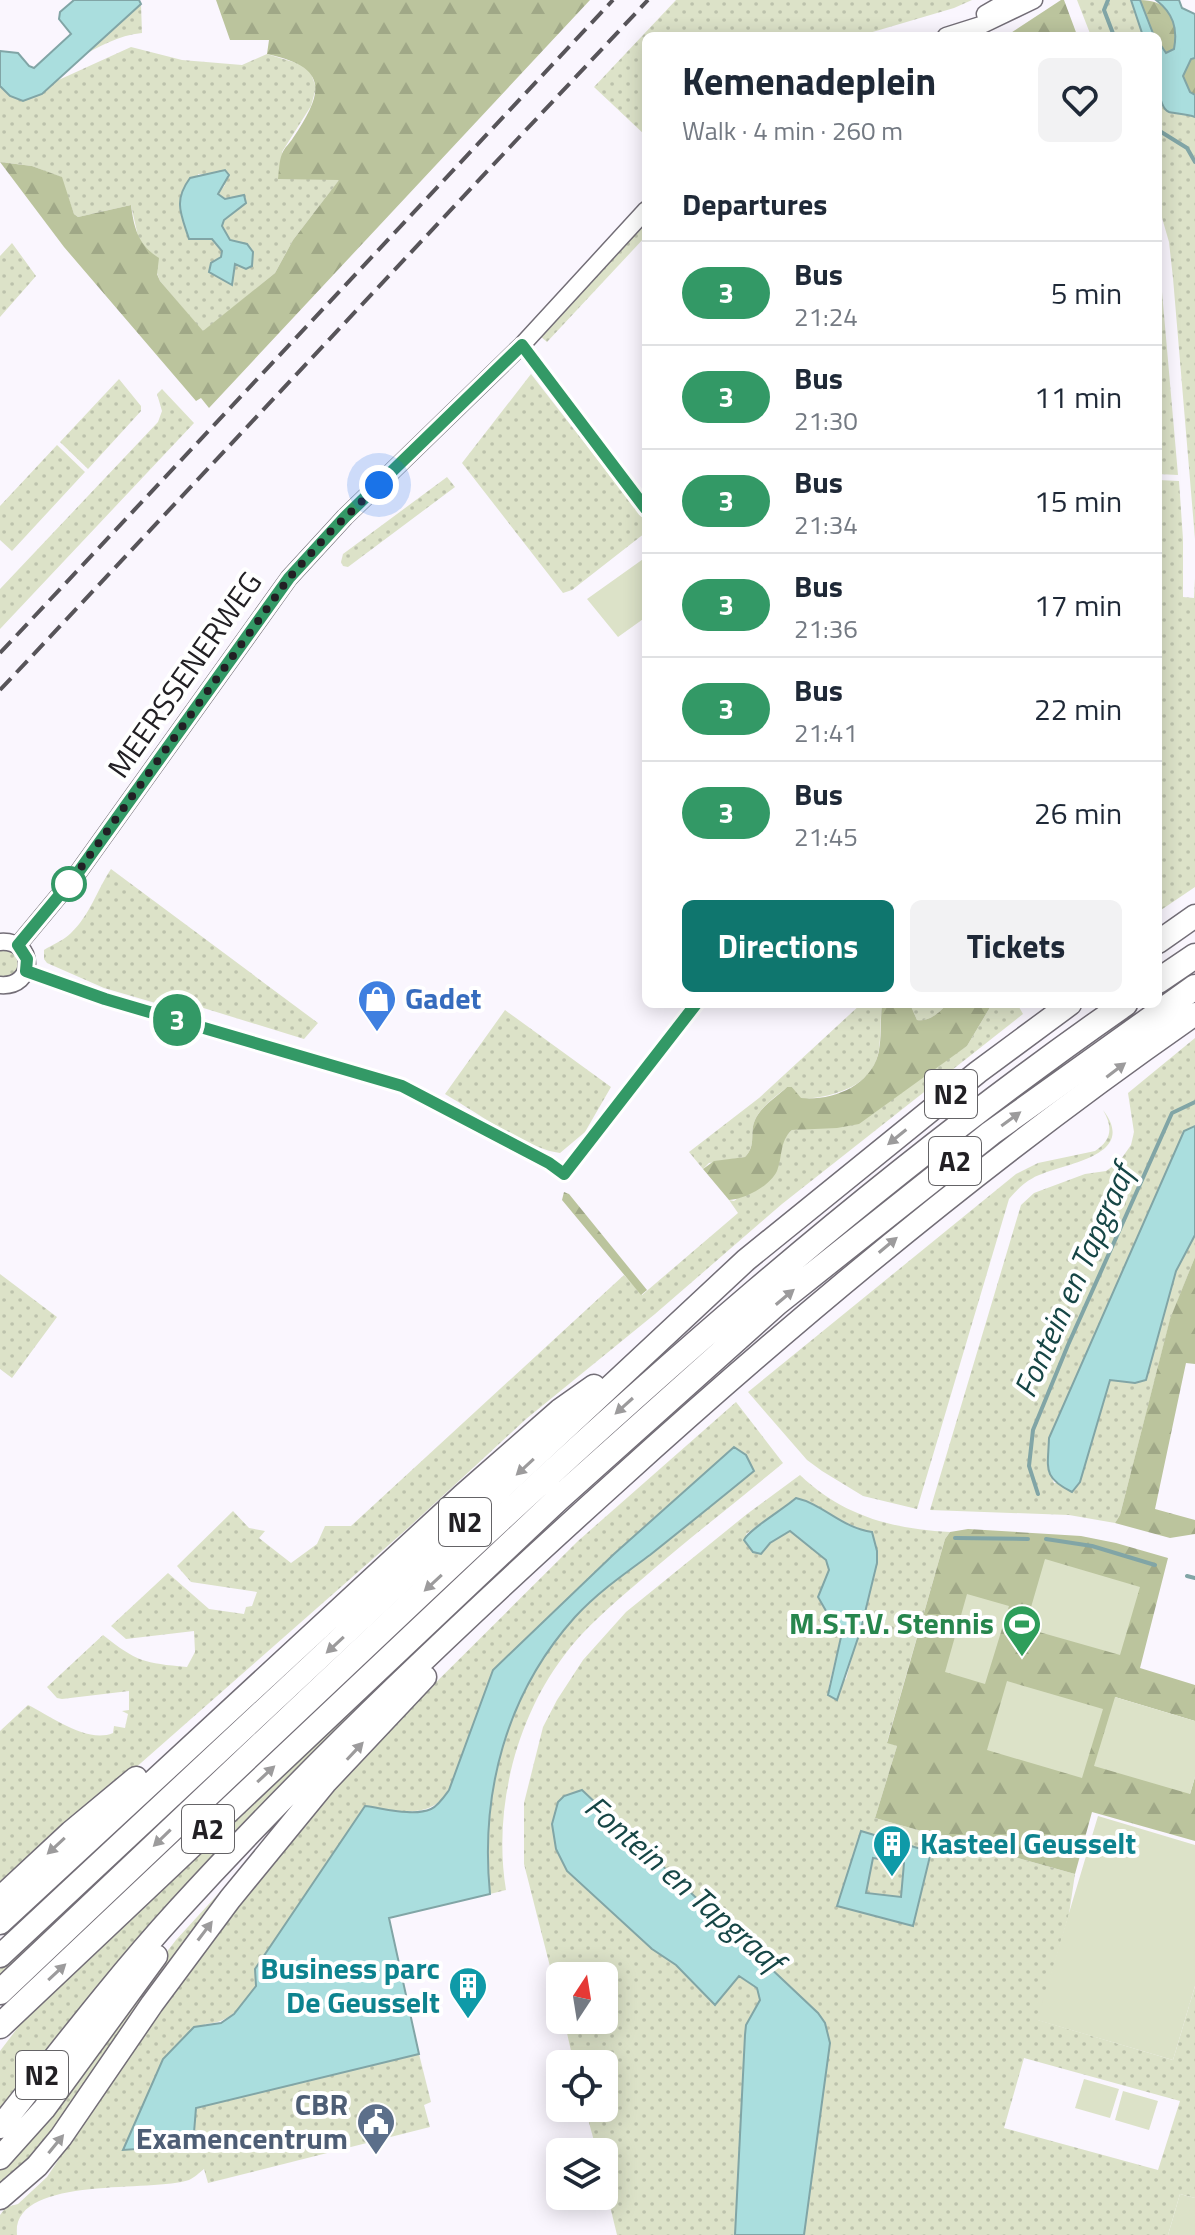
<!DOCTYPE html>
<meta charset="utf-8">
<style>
:root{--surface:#fff;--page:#f2f2f3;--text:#1f2937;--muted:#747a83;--line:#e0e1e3;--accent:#0f766e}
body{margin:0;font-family:"Titillium Web",sans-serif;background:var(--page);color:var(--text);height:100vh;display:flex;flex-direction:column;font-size:30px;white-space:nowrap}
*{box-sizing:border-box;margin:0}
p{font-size:26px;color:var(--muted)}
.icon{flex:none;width:44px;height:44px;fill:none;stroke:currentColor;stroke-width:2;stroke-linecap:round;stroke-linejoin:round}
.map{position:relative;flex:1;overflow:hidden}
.drawer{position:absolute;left:642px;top:32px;width:520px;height:976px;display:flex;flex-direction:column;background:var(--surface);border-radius:12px;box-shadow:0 4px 20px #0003}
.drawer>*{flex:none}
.badge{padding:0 16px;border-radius:26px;font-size:28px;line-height:52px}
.needle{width:52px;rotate:12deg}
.tools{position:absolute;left:546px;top:1962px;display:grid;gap:16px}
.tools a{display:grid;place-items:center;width:72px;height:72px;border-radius:12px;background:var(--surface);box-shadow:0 4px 20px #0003;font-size:40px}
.you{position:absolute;width:40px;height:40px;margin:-20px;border:6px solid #fff;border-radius:50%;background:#1a73e8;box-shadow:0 0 0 12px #1a73e833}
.map>.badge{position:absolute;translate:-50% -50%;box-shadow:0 0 0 4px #fff}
h2{padding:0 40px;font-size:30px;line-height:72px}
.round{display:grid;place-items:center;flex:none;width:84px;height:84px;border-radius:12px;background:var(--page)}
.head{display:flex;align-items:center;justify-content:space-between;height:136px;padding:0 40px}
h1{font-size:38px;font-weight:700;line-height:60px}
.primary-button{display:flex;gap:16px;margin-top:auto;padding:16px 40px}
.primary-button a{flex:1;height:92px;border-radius:12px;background:var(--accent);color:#fff;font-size:32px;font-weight:700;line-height:92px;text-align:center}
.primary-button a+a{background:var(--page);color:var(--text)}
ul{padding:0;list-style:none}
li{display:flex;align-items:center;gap:24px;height:104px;padding:0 40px;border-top:2px solid var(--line)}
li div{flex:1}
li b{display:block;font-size:30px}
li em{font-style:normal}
li .badge{min-width:88px;font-weight:700;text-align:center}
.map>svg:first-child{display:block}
</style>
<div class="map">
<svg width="1195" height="2235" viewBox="0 0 1195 2235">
<defs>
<pattern id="grass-dots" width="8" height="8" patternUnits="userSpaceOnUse" patternTransform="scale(2)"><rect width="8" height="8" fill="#dce2c8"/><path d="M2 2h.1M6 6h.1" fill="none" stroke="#bcc2ac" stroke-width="1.8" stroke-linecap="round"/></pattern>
<pattern id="forest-firs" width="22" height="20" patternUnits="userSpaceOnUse" patternTransform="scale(2)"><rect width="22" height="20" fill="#bbc49d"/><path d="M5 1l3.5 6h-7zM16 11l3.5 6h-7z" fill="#a0a887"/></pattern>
</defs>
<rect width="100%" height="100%" fill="#faf6fe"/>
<!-- grass -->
<path fill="url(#grass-dots)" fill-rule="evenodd" d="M676 0H972L954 8 859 36H646V136L594 87Z
M1077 0H1131L1143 36H1091Z
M141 4 142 33C118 35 99 47 78 58Z
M131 47 182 60 242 65 267 54 303 65 311 73 316 88 311 106 282 152 294 179H340L293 240 275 273 203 332 160 281 149 252 139 241 131 205 78 217 74 214 61 177 32 166 0 162V86L10 96 42 94 52 83ZM198 174 207 175 225 185 218 194 225 199 244 195 246 203 224 220 222 226 230 240 252 255V266L246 269 236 263 232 285 209 272 221 257 222 251 213 239Z
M1158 82 1162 103 1171 112H1180L1195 117V539L1173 278 1169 242 1158 204Z
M646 220V236L547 342 540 336Z
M12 243 36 276 0 317V256Z
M1158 246 1178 475 1158 474Z
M531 374 646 522 645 533 572 590 563 593 462 463Z
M119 379 141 406V411L88 469 60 442Z
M162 389 194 423 0 629V589L158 422 162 411 157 394Z
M57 445 85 472 12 551 0 540V506Z
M447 477 455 487 348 567 343 566 341 562 343 554Z
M1158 480 1179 481 1183 539V597L1194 598 1195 578V887L1158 912Z
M111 869 318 1023 304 1039 197 1006 193 1014 104 988 47 963 44 959V950C52 945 64 940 71 933 90 915 97 890 111 869Z
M8 947 19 957 20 967 13 976 0 978V948Z
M861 1004H882C880 1019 881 1034 879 1049 874 1086 836 1096 805 1099L800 1098 792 1087H787C777 1096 760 1107 755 1120 749 1133 757 1145 745 1157L709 1163 703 1169 689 1152 759 1098Z
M910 1004H947C939 1013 929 1022 917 1020Z
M992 1004H1023L1019 1007 1023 1014 782 1204 655 1314 526 1419 408 1528 0 1887V1731L28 1705C51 1716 87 1744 113 1733L114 1726 125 1728 128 1714 122 1711 129 1710V1691L62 1699 57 1698 47 1687 103 1635C137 1662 144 1663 187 1667L195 1652 194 1631 126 1639 111 1626 168 1573 209 1609 244 1614 246 1607 252 1606 257 1592 191 1582 177 1566 233 1511 249 1528 265 1531 259 1538 291 1563 317 1544 325 1526H351L624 1275 642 1295 738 1213 729 1200 734 1201 777 1169 783 1140 792 1130 845 1126 967 1046Z
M505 1010 611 1087 585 1132 560 1153C529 1150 474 1111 445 1094Z
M1195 1038V1126L1184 1132 1049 1438 1048 1469 1054 1483 1080 1482 1110 1379 1135 1383 1146 1380 1176 1271 1195 1235V1257L1170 1320 1120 1515 1115 1523 1069 1515 930 1510 1021 1205 1034 1193 1085 1174 1106 1171 1119 1162 1131 1145 1134 1132 1128 1093Z
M1103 1110C1140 1158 1060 1163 1033 1178 1023 1183 1016 1191 1009 1199L917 1509 863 1496 822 1471 807 1460 748 1392 1016 1174 1038 1163 1095 1151C1112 1140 1113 1127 1103 1110Z
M0 1274 57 1317 12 1378 0 1369Z
M736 1402 783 1463C736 1502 687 1540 641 1580 613 1604 584 1628 563 1657 515 1721 493 1811 506 1890L490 1894C480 1793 506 1694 575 1617 596 1593 624 1574 649 1555 685 1527 720 1500 754 1471L614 1554 441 1800C421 1819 390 1809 365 1806L248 1999C234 2014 225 2023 205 2024L196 2108 419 2054 431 2102 424 2105 430 2127 208 2183 204 2169C200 2172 194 2178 189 2180 153 2193 11 2174 17 2235H0V2215L3 2211 7 2207 18 2204 47 2177 137 2042 212 1939 313 1814 392 1726 578 1541Z
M800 1475C843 1516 892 1529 950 1532L945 1539 887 1742 897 1746 875 1818 1075 1874 1069 1914 1038 2020 1173 2060 1195 1986V2198L1180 2194 1168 2235H804L830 2043 825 2023 818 2013 582 1790 564 1797 558 1802 552 1824 556 1849 567 1871 652 1949 676 1965 715 2004 739 1976 757 1988 760 2000 746 2025 745 2035 735 2235H617L604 2181V2152H597L585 2108H604V2064H574L564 2020H604V1976H560V2006L524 1864V1803L543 1727 557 1700 583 1660 626 1612 747 1514ZM796 1498C823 1504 843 1527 872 1532L877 1563 846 1679 829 1685 841 1637 818 1597 829 1570 826 1560 790 1531 770 1543 761 1554 753 1552 746 1534ZM861 1832 931 1852 913 1926 838 1906 868 1880 865 1893 901 1897 904 1863 873 1858 870 1870ZM1024 2058 1180 2101 1158 2170 1004 2128Z
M374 1625 0 1978V1965L290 1692Z
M403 1663 300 1768 0 2112V2051L32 2009 293 1760Z
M306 1798 47 2145 0 2188V2167L176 1940Z"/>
<!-- forest -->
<path fill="url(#forest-firs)" d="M216 0H590L209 408 201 398 196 401 64 247 0 162 32 166 62 177 74 214 78 217 131 205C134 228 138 245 159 258L157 274 160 281 203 331 275 273 293 240 339 180 278 179C279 171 279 161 282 154 284 148 290 143 293 138 325 91 328 67 267 54L269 40H230Z
M1061 0H1064L1077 35 1006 36Z
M1140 0C1170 0 1179 21 1174 49L1166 53 1158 41V36H1154Z
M1191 58H1195V95L1190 92 1183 76Z
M882 1004H910L917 1020C929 1022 939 1013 947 1004H992L967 1046 859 1124 837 1128 792 1130C779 1142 783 1156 777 1171 770 1186 745 1199 729 1200L703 1169 714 1161 745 1157C757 1145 749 1133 755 1120 760 1107 777 1097 787 1087H792L801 1098C831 1101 869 1087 878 1055 882 1039 880 1020 882 1004Z
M564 1192 569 1194 647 1290 641 1295 562 1200Z
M1195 1257V1364L1186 1363 1155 1509 1195 1520V1534L1170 1538 1115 1523 1120 1515 1170 1319Z
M968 1529 1081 1536 1116 1543 1168 1558 1140 1668 1195 1685V1721L1115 1697 1190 1794 1195 1777V1841L1092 1812 1075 1874 875 1818 897 1746 887 1743 945 1539 950 1532Z"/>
<!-- garden -->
<path fill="#dce2c8" d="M646 557V617L618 637 587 599Z
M1045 1559 1140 1587 1120 1655 1025 1628Z
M967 1594 1009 1606 985 1684 945 1672Z
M1007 1681 1103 1709 1082 1778 987 1750Z
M1115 1697 1195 1721V1777L1190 1794 1094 1766Z
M1098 1816 1195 1845V1986L1173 2060 1037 2020Z
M1084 2079 1119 2089 1110 2118 1075 2108Z
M1123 2091 1158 2101 1149 2130 1115 2120Z
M1180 2194 1195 2198V2235H1168Z"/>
<!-- water -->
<path fill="#aadede" stroke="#81a5a6" stroke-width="2" fill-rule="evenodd" d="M74 0H139L141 4 42 94 23 101 10 96 0 86V51L18 53 29 66 34 68 71 34 59 19 60 12Z
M1131 0H1140L1154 36H1143Z
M1156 0H1179L1182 8 1195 14V58L1191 59 1183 76 1190 92 1195 95V117C1187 114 1177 114 1169 112 1154 106 1158 55 1158 41L1166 53 1174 49C1178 28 1173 13 1156 0Z
M225 170 229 175 218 194 225 199 244 195 246 203 224 220 222 226 230 240 247 244 253 252 252 266 246 269 235 264 232 285 209 272 211 263 221 257 222 251 212 239H189C181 214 173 201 190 178Z
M1195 1126V1235L1176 1271 1146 1380 1135 1383 1110 1380 1080 1482 1072 1492C1042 1477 1048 1469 1049 1438L1184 1131Z
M734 1447 746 1455 754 1471C720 1499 685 1527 650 1555 624 1574 597 1593 575 1617 506 1694 480 1793 490 1894L389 1918 419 2054 196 2108 193 2145 123 2150 163 2059 194 2027 221 2023 234 2014 256 1986 255 1969 365 1806C383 1808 413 1817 431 1809 438 1806 444 1797 449 1790L493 1670 614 1554Z
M796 1498C823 1504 842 1528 872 1532L877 1551V1563L861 1629 837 1700 828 1695 841 1637 818 1597 829 1570 826 1560 790 1531 770 1543 761 1554 753 1552 744 1540C748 1530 785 1508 796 1498Z
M582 1790 818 2013 825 2023 830 2043 804 2235H735L745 2035 746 2025 760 2000 757 1988 739 1976 715 2005 676 1965 652 1949 567 1871 556 1849 552 1824 558 1802 564 1796Z
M861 1831 931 1852 913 1926 837 1906ZM873 1858 904 1863 901 1897 866 1893Z"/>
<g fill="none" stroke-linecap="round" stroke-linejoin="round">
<!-- stream -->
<path stroke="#81a5a6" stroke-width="4" d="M1108 0 1104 10 1114 36
M1158 130 1187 148 1195 162
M1038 1494 1029 1466 1033 1430 1068 1345 1172 1113 1195 1102
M955 1538 1028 1539
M1046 1539 1092 1546 1155 1565
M1187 1576 1195 1578"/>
<!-- tertiary casing -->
<g stroke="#736e77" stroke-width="19">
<path id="tertiary" d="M985 14 1009 0
M946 36 984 24 1034 0
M0 942C36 939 36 988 0 985
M18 945 77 874 289 578 345 517 522 345 646 210"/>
</g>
<!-- trunk casing -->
<g stroke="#736e77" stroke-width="25">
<path id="trunk" d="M1158 942 1195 916
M0 1898 71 1832 136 1778
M0 1923 462 1496 560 1410 594 1386
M0 1956 746 1260 978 1072 1070 1004
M0 2127C58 2054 115 1979 178 1910 317 1758 466 1617 619 1479 802 1313 992 1155 1195 1014
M0 2158 44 2109 156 1956
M0 2198 37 2166 61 2137 152 2004 230 1899 325 1783 425 1677"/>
</g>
<!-- motorway casing -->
<g stroke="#736e77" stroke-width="27">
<path id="motorway" d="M1158 981 1195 956
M0 1992C137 1862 273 1733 410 1604 637 1390 869 1182 1125 1004
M0 2026 558 1499 777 1303 991 1133 1195 987"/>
</g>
<!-- tertiary -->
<use href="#tertiary" stroke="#fff" stroke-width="16"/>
<!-- trunk -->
<use href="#trunk" stroke="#fff" stroke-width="22"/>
<!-- motorway -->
<use href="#motorway" stroke="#fff" stroke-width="24"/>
<!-- rail -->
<path stroke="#575459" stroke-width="4" stroke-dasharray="16 8" stroke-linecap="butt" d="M0 653 613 0
M0 690 648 0"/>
</g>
<!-- one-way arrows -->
<defs><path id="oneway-solid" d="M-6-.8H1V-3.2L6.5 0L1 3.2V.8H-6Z" transform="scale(2)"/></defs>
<g fill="#9c9b9c">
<use href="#oneway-solid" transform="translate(1116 1070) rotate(-37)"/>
<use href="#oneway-solid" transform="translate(1011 1119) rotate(-36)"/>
<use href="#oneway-solid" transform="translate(897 1137) rotate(141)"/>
<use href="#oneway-solid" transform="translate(888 1245) rotate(-40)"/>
<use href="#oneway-solid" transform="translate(785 1297) rotate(-40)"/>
<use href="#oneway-solid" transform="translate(624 1406) rotate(138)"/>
<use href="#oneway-solid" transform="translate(525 1467) rotate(137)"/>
<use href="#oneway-solid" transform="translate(433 1583) rotate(137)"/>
<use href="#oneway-solid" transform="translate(335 1645) rotate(137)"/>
<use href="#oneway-solid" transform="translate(355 1751) rotate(-47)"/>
<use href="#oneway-solid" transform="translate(266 1774) rotate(-43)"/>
<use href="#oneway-solid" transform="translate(162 1838) rotate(136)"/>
<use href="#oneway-solid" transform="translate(56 1846) rotate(137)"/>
<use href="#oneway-solid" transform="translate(205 1931) rotate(-53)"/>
<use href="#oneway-solid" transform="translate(57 1972) rotate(-43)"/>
<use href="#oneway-solid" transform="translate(56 2144) rotate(-51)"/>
</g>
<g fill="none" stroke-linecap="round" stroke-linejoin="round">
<!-- line casing -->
<g stroke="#fff" stroke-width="18">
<path id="line" d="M646 509 522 345 345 517 289 578 77 874 18 945 27 959 26 971 105 999 402 1086 549 1163 564 1174 696 1004"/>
</g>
<!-- line -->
<use href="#line" stroke="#396" stroke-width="12"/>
<!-- walk -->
<path stroke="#222024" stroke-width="8" stroke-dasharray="0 14.4" d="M69 884 67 887 289 578 330 532 379 485"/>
</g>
<!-- icons -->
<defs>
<g id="shop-pin" transform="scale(2)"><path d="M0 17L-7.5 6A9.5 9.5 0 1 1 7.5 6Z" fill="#3f7fe0" stroke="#fff"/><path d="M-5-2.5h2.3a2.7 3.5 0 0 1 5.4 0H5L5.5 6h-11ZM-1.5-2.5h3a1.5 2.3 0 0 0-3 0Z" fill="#fff"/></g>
<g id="stadium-pin" transform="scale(2)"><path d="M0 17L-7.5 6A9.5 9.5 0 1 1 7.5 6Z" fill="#2e9e5b" stroke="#fff"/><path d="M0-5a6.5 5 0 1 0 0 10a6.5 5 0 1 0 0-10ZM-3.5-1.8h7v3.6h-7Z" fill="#fff"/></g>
<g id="building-pin" transform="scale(2)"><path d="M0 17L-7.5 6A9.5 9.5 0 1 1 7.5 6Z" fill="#0f9aa8" stroke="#fff"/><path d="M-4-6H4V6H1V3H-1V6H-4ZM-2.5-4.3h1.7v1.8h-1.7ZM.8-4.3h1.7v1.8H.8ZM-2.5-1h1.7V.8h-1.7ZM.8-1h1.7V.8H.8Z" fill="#fff"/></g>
<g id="civic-pin" transform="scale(2)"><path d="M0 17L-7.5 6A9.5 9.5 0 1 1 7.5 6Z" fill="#5c6f8a" stroke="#fff"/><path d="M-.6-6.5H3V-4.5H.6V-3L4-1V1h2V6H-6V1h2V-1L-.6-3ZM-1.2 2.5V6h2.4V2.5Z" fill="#fff"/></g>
</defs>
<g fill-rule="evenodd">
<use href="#shop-pin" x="377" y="999"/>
<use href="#stadium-pin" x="1022" y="1624"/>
<use href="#building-pin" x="892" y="1844"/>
<use href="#building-pin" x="468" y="1986"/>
<use href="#civic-pin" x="376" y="2122"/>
</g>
<!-- markers -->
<circle fill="#fff" stroke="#396" stroke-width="4" cx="69" cy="884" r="16"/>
<g text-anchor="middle" stroke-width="8" stroke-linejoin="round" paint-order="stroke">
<!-- shield labels -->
<g fill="#fff" stroke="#646366" stroke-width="2">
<rect x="925" y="1070" width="52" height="48" rx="6"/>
<rect x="929" y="1137" width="52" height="48" rx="6"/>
<rect x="439" y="1498" width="52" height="48" rx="6"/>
<rect x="182" y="1805" width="52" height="48" rx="6"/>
<rect x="16" y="2051" width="52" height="48" rx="6"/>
</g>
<g font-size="28" font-weight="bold" fill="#222024">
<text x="951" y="1104">N2</text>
<text x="955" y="1171">A2</text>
<text x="465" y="1532">N2</text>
<text x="208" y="1839">A2</text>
<text x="42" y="2085">N2</text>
</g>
<!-- street labels -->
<g font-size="30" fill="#222024" stroke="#fff">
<text transform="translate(185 675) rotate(-55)" y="10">MEERSSENERWEG</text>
</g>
<!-- shop labels -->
<g font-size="30" font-weight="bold" fill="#366cbe" stroke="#fff" text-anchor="start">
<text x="405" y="1009">Gadet</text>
</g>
<!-- leisure labels -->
<g font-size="30" font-weight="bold" fill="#27864d" stroke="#fff" text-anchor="end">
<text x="994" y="1634">M.S.T.V. Stennis</text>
</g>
<!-- culture labels -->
<g font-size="30" font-weight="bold" fill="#0d838f" stroke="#fff" text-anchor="start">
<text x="920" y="1854">Kasteel Geusselt</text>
<text x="440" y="1979" text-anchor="end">Business parc<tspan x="440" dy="34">De Geusselt</tspan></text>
</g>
<!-- service labels -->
<g font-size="30" font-weight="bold" fill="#4e5e75" stroke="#fff" text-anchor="end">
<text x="348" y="2115">CBR<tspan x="348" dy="34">Examencentrum</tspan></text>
</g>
<!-- water labels -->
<g font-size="32" font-style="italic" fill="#164646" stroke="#fff">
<text transform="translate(1074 1281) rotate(-66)" y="11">Fontein en Tapgraaf</text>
<text transform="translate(684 1884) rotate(41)" y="11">Fontein en Tapgraaf</text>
</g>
</g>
</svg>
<div class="tools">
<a><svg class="needle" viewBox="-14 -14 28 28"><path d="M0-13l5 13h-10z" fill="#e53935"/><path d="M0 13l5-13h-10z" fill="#747a83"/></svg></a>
<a><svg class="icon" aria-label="locate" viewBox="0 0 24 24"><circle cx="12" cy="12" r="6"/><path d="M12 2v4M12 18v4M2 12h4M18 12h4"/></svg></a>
<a><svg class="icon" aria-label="layers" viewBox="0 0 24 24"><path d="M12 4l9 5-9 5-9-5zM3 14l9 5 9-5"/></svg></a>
</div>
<div class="you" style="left:379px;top:485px"></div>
<b class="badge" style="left:177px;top:1020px;background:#396;color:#fff">3</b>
<section class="drawer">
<div class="head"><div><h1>Kemenadeplein</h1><p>Walk · 4 min · 260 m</p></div><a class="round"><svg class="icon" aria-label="heart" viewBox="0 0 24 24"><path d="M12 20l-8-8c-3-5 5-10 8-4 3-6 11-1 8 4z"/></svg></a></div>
<h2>Departures</h2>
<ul>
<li><span class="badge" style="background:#396;color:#fff">3</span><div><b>Bus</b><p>21:24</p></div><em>5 min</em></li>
<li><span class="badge" style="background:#396;color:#fff">3</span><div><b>Bus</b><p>21:30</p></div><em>11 min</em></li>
<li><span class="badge" style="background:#396;color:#fff">3</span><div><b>Bus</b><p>21:34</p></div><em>15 min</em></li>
<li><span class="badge" style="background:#396;color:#fff">3</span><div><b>Bus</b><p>21:36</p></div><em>17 min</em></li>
<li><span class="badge" style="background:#396;color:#fff">3</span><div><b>Bus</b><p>21:41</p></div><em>22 min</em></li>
<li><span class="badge" style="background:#396;color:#fff">3</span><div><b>Bus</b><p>21:45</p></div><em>26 min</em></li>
</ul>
<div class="primary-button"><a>Directions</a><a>Tickets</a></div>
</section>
</div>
